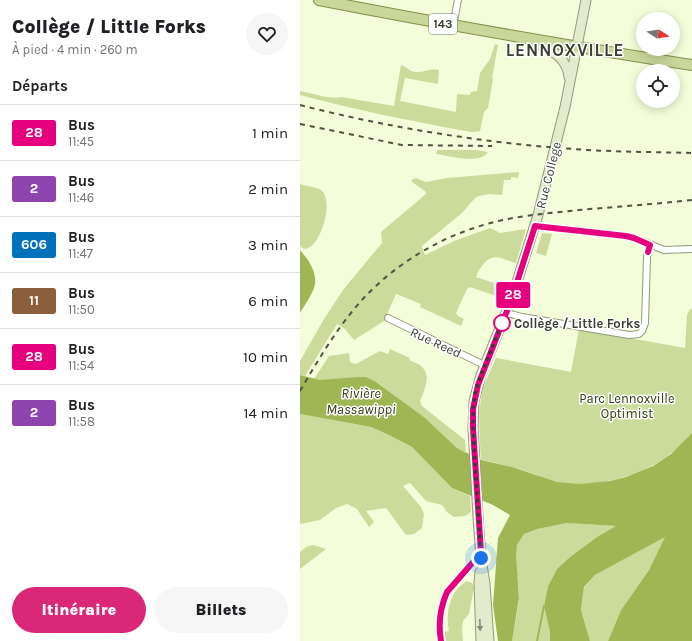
<!DOCTYPE html>
<html lang="fr">
<meta charset="utf-8">
<style>
:root{--surface:#fff;--page:#f6f6f6;--text:#202124;--muted:#757577;--line:#e0e0e0;--accent:#db2777}
body{margin:0;font-family:Karla,sans-serif;background:var(--page);color:var(--text);height:100vh;display:flex;flex-direction:column;font-size:15px;white-space:nowrap}
*{box-sizing:border-box;margin:0}
p{font-size:13px;color:var(--muted)}
.icon{flex:none;width:22px;height:22px;fill:none;stroke:currentColor;stroke-width:2;stroke-linecap:round;stroke-linejoin:round}
.map{position:relative;flex:1;overflow:hidden}
.details{display:flex;flex-direction:column;background:var(--surface);width:300px}
.details>*{flex:none}
.badge{padding:0 8px;border-radius:3px;font-size:14px;line-height:26px}
.needle{width:26px;rotate:102deg}
.tools{position:absolute;left:336px;top:12px;display:grid;gap:8px}
.tools a{display:grid;place-items:center;width:44px;height:44px;border-radius:50%;background:var(--surface);box-shadow:0 2px 10px #0003;font-size:20px}
.you{position:absolute;width:20px;height:20px;margin:-10px;border:3px solid #fff;border-radius:50%;background:#1a73e8;box-shadow:0 0 0 6px #1a73e833}
.map>.badge{position:absolute;translate:-50% -50%;box-shadow:0 0 0 2px #fff}
h2{padding:0 12px;font-size:15px;line-height:36px}
.round{display:grid;place-items:center;flex:none;width:42px;height:42px;border-radius:21px;background:var(--page)}
.overview{display:flex;align-items:center;justify-content:space-between;height:68px;padding:0 12px}
h1{font-size:19px;font-weight:800;line-height:30px}
.primary-button{display:flex;gap:8px;margin-top:auto;padding:8px 12px}
.primary-button a{flex:1;height:46px;border-radius:24px;background:var(--accent);color:#fff;font-size:16px;font-weight:800;line-height:46px;text-align:center}
.primary-button a+a{background:var(--page);color:var(--text)}
ul{padding:0;list-style:none}
li{display:flex;align-items:center;gap:12px;height:56px;padding:0 12px;border-top:1px solid var(--line)}
li div{flex:1}
li b{display:block;font-size:15px}
li em{font-style:normal}
li .badge{min-width:44px;font-weight:700;text-align:center}
main{display:flex;flex:1;min-height:0}
.map>svg:first-child{display:block}
</style>
<main>
<section class="details">
<div class="overview"><div><h1>Collège / Little Forks</h1><p>À pied · 4 min · 260 m</p></div><a class="round"><svg class="icon" aria-label="heart" viewBox="0 0 24 24"><path d="M12 20l-8-8c-3-5 5-10 8-4 3-6 11-1 8 4z"/></svg></a></div>
<h2>Départs</h2>
<ul>
<li><span class="badge" style="background:#e6007e;color:#fff">28</span><div><b>Bus</b><p>11:45</p></div><em>1 min</em></li>
<li><span class="badge" style="background:#8e44ad;color:#fff">2</span><div><b>Bus</b><p>11:46</p></div><em>2 min</em></li>
<li><span class="badge" style="background:#0072bc;color:#fff">606</span><div><b>Bus</b><p>11:47</p></div><em>3 min</em></li>
<li><span class="badge" style="background:#8b5e3c;color:#fff">11</span><div><b>Bus</b><p>11:50</p></div><em>6 min</em></li>
<li><span class="badge" style="background:#e6007e;color:#fff">28</span><div><b>Bus</b><p>11:54</p></div><em>10 min</em></li>
<li><span class="badge" style="background:#8e44ad;color:#fff">2</span><div><b>Bus</b><p>11:58</p></div><em>14 min</em></li>
</ul>
<div class="primary-button"><a>Itinéraire</a><a>Billets</a></div>
</section>
<div class="map">
<svg width="392" height="641" viewBox="0 0 392 641">
<rect width="100%" height="100%" fill="#f3fdd9"/>
<!-- green -->
<path fill="#cadb9b" d="M195 44 198 45 192 78 193 79 188 108 184 112 180 131 172 132C114 122 57 110 0 95V91C11 93 31 100 41 97L94 106 101 65C107 67 110 72 116 72 124 73 130 67 139 70L138 84 105 78 100 101 156 112 157 94 170 95 171 92 177 91 180 73 190 59Z
M137 150H176L188 152C180 165 150 156 136 154Z
M219 172 218 178 211 177V180H204L202 195 189 194 179 196 175 198 162 213 123 245 122 247 125 255 154 241 190 228 200 233 226 229 216 263C201 259 193 251 182 266 179 270 177 273 176 277L209 288 205 299 170 287 167 289 156 313 158 316 164 319 161 326 120 307 121 304 96 294 84 321 54 340 45 329 37 324 5 376 0 375V361L24 319 43 290 82 243 81 232 126 194 125 191 112 182 111 180 116 178 126 182 147 178Z
M0 184C6 186 16 187 21 190 34 201 22 239 10 247 8 248 6 249 4 249L0 246Z
M242 233 252 234 246 256 236 253Z
M390 309H392V433C385 440 378 448 370 454 341 477 293 489 257 482 249 480 241 477 234 474 216 468 199 463 181 460 180 440 178 419 181 399 183 385 190 371 196 358L271 372 279 329 385 348 387 315Z
M90 349 110 358 109 360C113 362 120 364 123 368 131 376 124 392 120 401L122 406 165 440 166 452 157 448 124 417 76 382 20 380 14 379 29 356 49 353 50 362 56 364 80 351 88 354Z
M0 414 71 427 89 435 112 447 152 488 170 496 171 512 165 516 154 517 147 512 142 505 126 501 110 483 103 486 121 507 124 514 122 528 114 534 106 535 86 508 66 511 74 522 69 527 57 509 47 504 36 508 20 520 0 524Z
M267 523 317 526 297 537 270 557 257 569 248 586 244 606 250 632V641H212C214 627 218 612 219 598 220 578 208 552 223 535 229 529 258 525 267 523Z
M366 536 349 570 321 610 308 641H290L281 610 284 588 295 575Z
M13 545 26 549 0 569V552L6 547Z
M167 581 172 583 174 587 169 614 163 621 162 629 163 641H146L144 632 149 631C145 613 150 590 167 581Z"/>
<!-- water -->
<path fill="#9fb654" d="M0 250C8 259 17 272 15 284 14 292 4 306 0 313Z
M0 375 20 380 58 377H66L76 382 124 417 157 448 181 460 212 467 257 482 279 484 310 481 326 477 353 466 371 454 392 433V641H308L321 610 349 570 365 537 295 575 284 587 281 610 290 641H250V632L244 606 248 586 257 569 270 557 297 537 316 526 267 523 237 529 224 534 217 545 216 555 219 598 212 641H198L193 605 198 538 210 515 193 505 152 488 112 447 89 435 71 427 0 414Z"/>
<g fill="none" stroke-linecap="round" stroke-linejoin="round">
<!-- stream -->
<path stroke="#9fb654" stroke-width="2" d="M237 641 244 606"/>
<!-- street casing -->
<g stroke="#919a79" stroke-width="8">
<path id="street" d="M153 26 158 0
M235 226 326 236 334 238 364 250 392 249
M207 313 222 317 329 335 339 334 342 331 345 323 347 257 350 245
M88 318 184 365"/>
</g>
<!-- secondary casing -->
<g stroke="#919a79" stroke-width="11">
<path id="secondary" d="M233 40C249 50 267 56 269 77
M180 572 179 583 181 641
M189 641 185 584 181 558 178 517 173 428 174 401 181 375 212 298 238 215 265 107 286 0"/>
</g>
<!-- primary casing -->
<g stroke="#80904a" stroke-width="12">
<path id="primary" d="M19 0C143 24 267 46 392 65"/>
</g>
<!-- street -->
<use href="#street" stroke="#fff" stroke-width="6"/>
<!-- secondary -->
<use href="#secondary" stroke="#e4ebcd" stroke-width="9"/>
<!-- primary -->
<use href="#primary" stroke="#c9d79b" stroke-width="10"/>
<!-- rail -->
<path stroke="#4e5343" stroke-width="2" stroke-dasharray="5 5" stroke-linecap="butt" d="M0 105C94 129 191 144 288 150 323 152 358 152 392 153
M0 124 102 145 192 146
M0 391C18 360 37 328 61 301 92 267 133 241 177 227 209 216 244 214 278 210 316 207 354 204 392 200"/>
</g>
<!-- one-way arrows -->
<defs><path id="oneway-solid" d="M-6-.8H1V-3.2L6.5 0L1 3.2V.8H-6Z"/></defs>
<use fill="#868c77" href="#oneway-solid" transform="translate(180 625) rotate(88)"/>
<g fill="none" stroke-linecap="round" stroke-linejoin="round">
<!-- line casing -->
<g stroke="#fff" stroke-width="9">
<path id="line" d="M141 641C138 624 140 608 147 592L181 553 173 428V409L178 385 212 298 235 226 326 236 334 238 350 245 348 252"/>
</g>
<!-- line -->
<use href="#line" stroke="#e6007e" stroke-width="6"/>
<!-- walk -->
<path stroke="#3a3e30" stroke-width="4" stroke-dasharray="0 7.2" d="M181 558 174 450 173 409 175 393 181 375 204 318 202 323"/>
</g>
<!-- markers -->
<circle fill="#fff" stroke="#e6007e" stroke-width="2" cx="202" cy="323" r="8"/>
<g text-anchor="middle" stroke-width="3" stroke-linejoin="round" paint-order="stroke">
<!-- shield labels -->
<rect fill="#fff" stroke="#75786e" stroke-width="1" x="129" y="14" width="28" height="20" rx="3"/>
<g font-size="12" font-weight="bold" fill="#3a3e30">
<text x="143" y="28">143</text>
</g>
<!-- street labels -->
<g font-size="13" fill="#3a3e30" stroke="#fff">
<text transform="translate(248 175) rotate(-76)" y="5">Rue College</text>
<text transform="translate(136 342) rotate(25)" y="5">Rue Reed</text>
</g>
<!-- stop labels -->
<g font-size="13" font-weight="bold" fill="#3a3e30" stroke="#fff" text-anchor="start">
<text x="214" y="328">Collège / Little Forks</text>
</g>
<!-- park labels -->
<g font-size="13" fill="#303910" stroke="#fff">
<text x="327" y="403">Parc Lennoxville<tspan x="327" dy="15">Optimist</tspan></text>
</g>
<!-- water labels -->
<g font-size="14" font-style="italic" fill="#343d14" stroke="#fff">
<text x="61" y="398">Rivière<tspan x="61" dy="16">Massawippi</tspan></text>
</g>
<!-- district labels -->
<g font-size="17" font-weight="bold" letter-spacing="1" fill="#3a3e30" stroke="#fff">
<text x="265" y="56">LENNOXVILLE</text>
</g>
</g>
</svg>
<div class="tools">
<a><svg class="needle" viewBox="-14 -14 28 28"><path d="M0-13l5 13h-10z" fill="#e53935"/><path d="M0 13l5-13h-10z" fill="#757577"/></svg></a>
<a><svg class="icon" aria-label="locate" viewBox="0 0 24 24"><circle cx="12" cy="12" r="6"/><path d="M12 2v4M12 18v4M2 12h4M18 12h4"/></svg></a>
</div>
<div class="you" style="left:181px;top:558px"></div>
<b class="badge" style="left:213px;top:295px;background:#e6007e;color:#fff">28</b>
</div>
</main>
